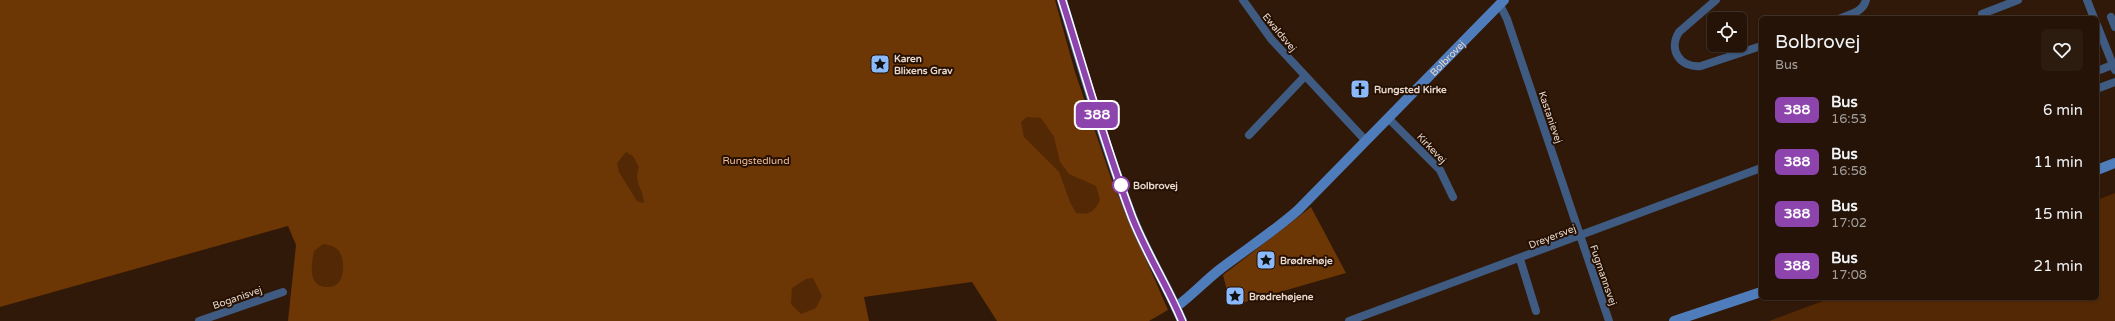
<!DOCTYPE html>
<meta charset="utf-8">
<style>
:root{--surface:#241306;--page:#2c1c10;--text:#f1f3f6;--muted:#a39e9b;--line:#413228}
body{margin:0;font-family:"Varela Round",sans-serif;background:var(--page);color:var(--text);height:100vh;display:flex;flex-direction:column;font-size:15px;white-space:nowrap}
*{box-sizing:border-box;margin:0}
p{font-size:13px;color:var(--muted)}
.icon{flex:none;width:22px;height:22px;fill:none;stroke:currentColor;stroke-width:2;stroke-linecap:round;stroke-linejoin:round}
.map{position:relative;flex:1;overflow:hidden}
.sheet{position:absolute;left:1759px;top:16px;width:340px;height:284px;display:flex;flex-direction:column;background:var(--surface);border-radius:6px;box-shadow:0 1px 3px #0004,0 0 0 1px var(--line)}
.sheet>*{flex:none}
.badge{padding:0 8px;border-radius:6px;font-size:14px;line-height:26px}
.controls{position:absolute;left:1707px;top:12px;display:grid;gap:8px}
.controls a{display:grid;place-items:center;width:40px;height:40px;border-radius:6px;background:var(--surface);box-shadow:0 1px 3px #0004,0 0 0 1px var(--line);font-size:20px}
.map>.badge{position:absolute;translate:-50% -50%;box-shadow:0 0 0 2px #fff}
.round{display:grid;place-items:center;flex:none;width:42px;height:42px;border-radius:6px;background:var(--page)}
.head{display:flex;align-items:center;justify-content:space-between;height:68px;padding:0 16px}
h1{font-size:19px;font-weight:600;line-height:30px}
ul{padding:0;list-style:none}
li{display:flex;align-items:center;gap:12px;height:52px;padding:0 16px}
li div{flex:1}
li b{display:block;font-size:15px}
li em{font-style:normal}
li .badge{min-width:44px;font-weight:700;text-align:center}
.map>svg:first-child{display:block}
</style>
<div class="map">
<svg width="2115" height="321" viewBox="0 0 2115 321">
<rect width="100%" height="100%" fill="#301908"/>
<!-- green -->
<path fill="#6c3605" d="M0 0H1055L1075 72 1112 181 1168 310 1149 321H997L972 282 864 297 869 321H288L296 245 288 226 0 307Z
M1311 207 1346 273 1231 306 1223 275Z"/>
<!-- water -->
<path fill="#532804" d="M1027 117 1041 118 1054 137 1060 162 1069 174 1096 186 1100 200C1094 212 1090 215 1076 213L1070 202 1059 172 1024 137 1021 122Z
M626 152 633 156 639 167C633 185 643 186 644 203L637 201 619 172 617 163Z
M2115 193V321H1769L1831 298H2097V200Z
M323 244C328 245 333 245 337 249 345 256 345 276 338 283 336 286 331 287 327 287 308 287 311 265 314 251Z
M813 278 822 296 816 308 801 314 791 304 792 288 806 279Z"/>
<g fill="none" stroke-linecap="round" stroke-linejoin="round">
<!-- street -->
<path stroke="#3f5b81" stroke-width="8" d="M1243 0 1271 39 1366 141
M1716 0 1679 32C1668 50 1680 68 1701 66L1761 46
M2087 0 2094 18
M1500 5 1507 19 1609 321
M2111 17 2115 27
M1841 18C1851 14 1863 12 1866 0
M1983 18 1982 14 2018 0
M2097 25 2115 70
M2097 71 2115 64
M2099 88 2115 82
M1388 118 1440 170 1453 197
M1249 135 1305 76
M1520 259 1536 311
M199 321 283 292
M1349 321 1761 168"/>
<!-- secondary -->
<g stroke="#4f7cba" stroke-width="10">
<path d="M1062 0C1084 73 1105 146 1132 217 1146 253 1167 285 1182 321"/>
<path d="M2097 170 2115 163"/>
<path id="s1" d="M1176 307C1191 296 1204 282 1219 270 1245 250 1273 232 1298 210L1504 0"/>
<path d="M1674 321 1761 292"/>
</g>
</g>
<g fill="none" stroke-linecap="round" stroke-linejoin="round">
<!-- line casing -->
<g stroke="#fff" stroke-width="9">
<path id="line" d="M1062 0C1085 73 1105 146 1132 217 1146 253 1167 285 1182 321"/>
</g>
<!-- line -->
<use href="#line" stroke="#8e44ad" stroke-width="6"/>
</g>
<!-- icons -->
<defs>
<g id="sight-square" transform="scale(1)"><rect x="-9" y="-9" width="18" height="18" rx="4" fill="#8abafc" stroke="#251002"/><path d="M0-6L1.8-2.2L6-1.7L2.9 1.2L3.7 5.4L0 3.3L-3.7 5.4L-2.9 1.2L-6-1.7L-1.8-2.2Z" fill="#111"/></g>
<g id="church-square" transform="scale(1)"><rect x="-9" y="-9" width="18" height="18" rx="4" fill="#8abafc" stroke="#251002"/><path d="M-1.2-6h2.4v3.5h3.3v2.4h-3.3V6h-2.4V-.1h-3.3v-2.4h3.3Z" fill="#111"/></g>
</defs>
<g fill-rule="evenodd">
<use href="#sight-square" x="880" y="64"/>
<use href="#church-square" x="1360" y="89"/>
<use href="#sight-square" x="1266" y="260"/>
<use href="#sight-square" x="1235" y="296"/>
</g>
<!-- markers -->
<circle fill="#fff" stroke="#8e44ad" stroke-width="2" cx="1121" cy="185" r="8"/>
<g text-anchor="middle" stroke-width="4" stroke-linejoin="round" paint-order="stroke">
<!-- street labels -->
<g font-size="10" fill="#e6d6cc" stroke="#251002">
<text transform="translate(1280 32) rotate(50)" y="4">Ewaldsvej</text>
<text dy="4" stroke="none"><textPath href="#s1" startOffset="369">Bolbrovej</textPath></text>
<text transform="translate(1551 117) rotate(71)" y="4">Kastanievej</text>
<text transform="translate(1432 148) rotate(46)" y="4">Kirkevej</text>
<text transform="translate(1552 236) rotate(-21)" y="4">Dreyersvej</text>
<text transform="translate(1604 275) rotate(71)" y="4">Fugmannsvej</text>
<text transform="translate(237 297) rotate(-19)" y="4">Boganisvej</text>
</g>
<!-- poi labels -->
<g font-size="10" font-weight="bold" fill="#e6d6cc" stroke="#251002" text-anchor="start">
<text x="894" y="62">Karen<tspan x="894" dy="12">Blixens Grav</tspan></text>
<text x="1374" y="93">Rungsted Kirke</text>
<text x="1280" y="264">Brødrehøje</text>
<text x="1249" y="300">Brødrehøjene</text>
</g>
<!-- park labels -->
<g font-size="10" fill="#f4bf9c" stroke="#251002">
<text x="756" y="164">Rungstedlund</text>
</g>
<!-- stop labels -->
<g font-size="10" font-weight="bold" fill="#e6d6cc" stroke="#251002" text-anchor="start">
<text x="1133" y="189">Bolbrovej</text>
</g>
</g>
</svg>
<div class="controls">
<a><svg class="icon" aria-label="locate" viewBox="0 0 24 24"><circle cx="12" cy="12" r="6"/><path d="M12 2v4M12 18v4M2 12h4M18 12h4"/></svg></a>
</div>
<b class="badge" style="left:1097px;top:115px;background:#8e44ad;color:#fff">388</b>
<section class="sheet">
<div class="head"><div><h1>Bolbrovej</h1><p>Bus</p></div><a class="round"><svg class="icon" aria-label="heart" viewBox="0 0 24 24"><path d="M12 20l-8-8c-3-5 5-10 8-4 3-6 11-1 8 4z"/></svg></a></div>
<ul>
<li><span class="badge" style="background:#8e44ad;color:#fff">388</span><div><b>Bus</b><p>16:53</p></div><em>6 min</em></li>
<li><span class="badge" style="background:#8e44ad;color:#fff">388</span><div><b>Bus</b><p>16:58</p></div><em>11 min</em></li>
<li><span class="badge" style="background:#8e44ad;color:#fff">388</span><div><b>Bus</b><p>17:02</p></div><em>15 min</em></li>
<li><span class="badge" style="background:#8e44ad;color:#fff">388</span><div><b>Bus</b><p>17:08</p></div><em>21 min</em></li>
</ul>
</section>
</div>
